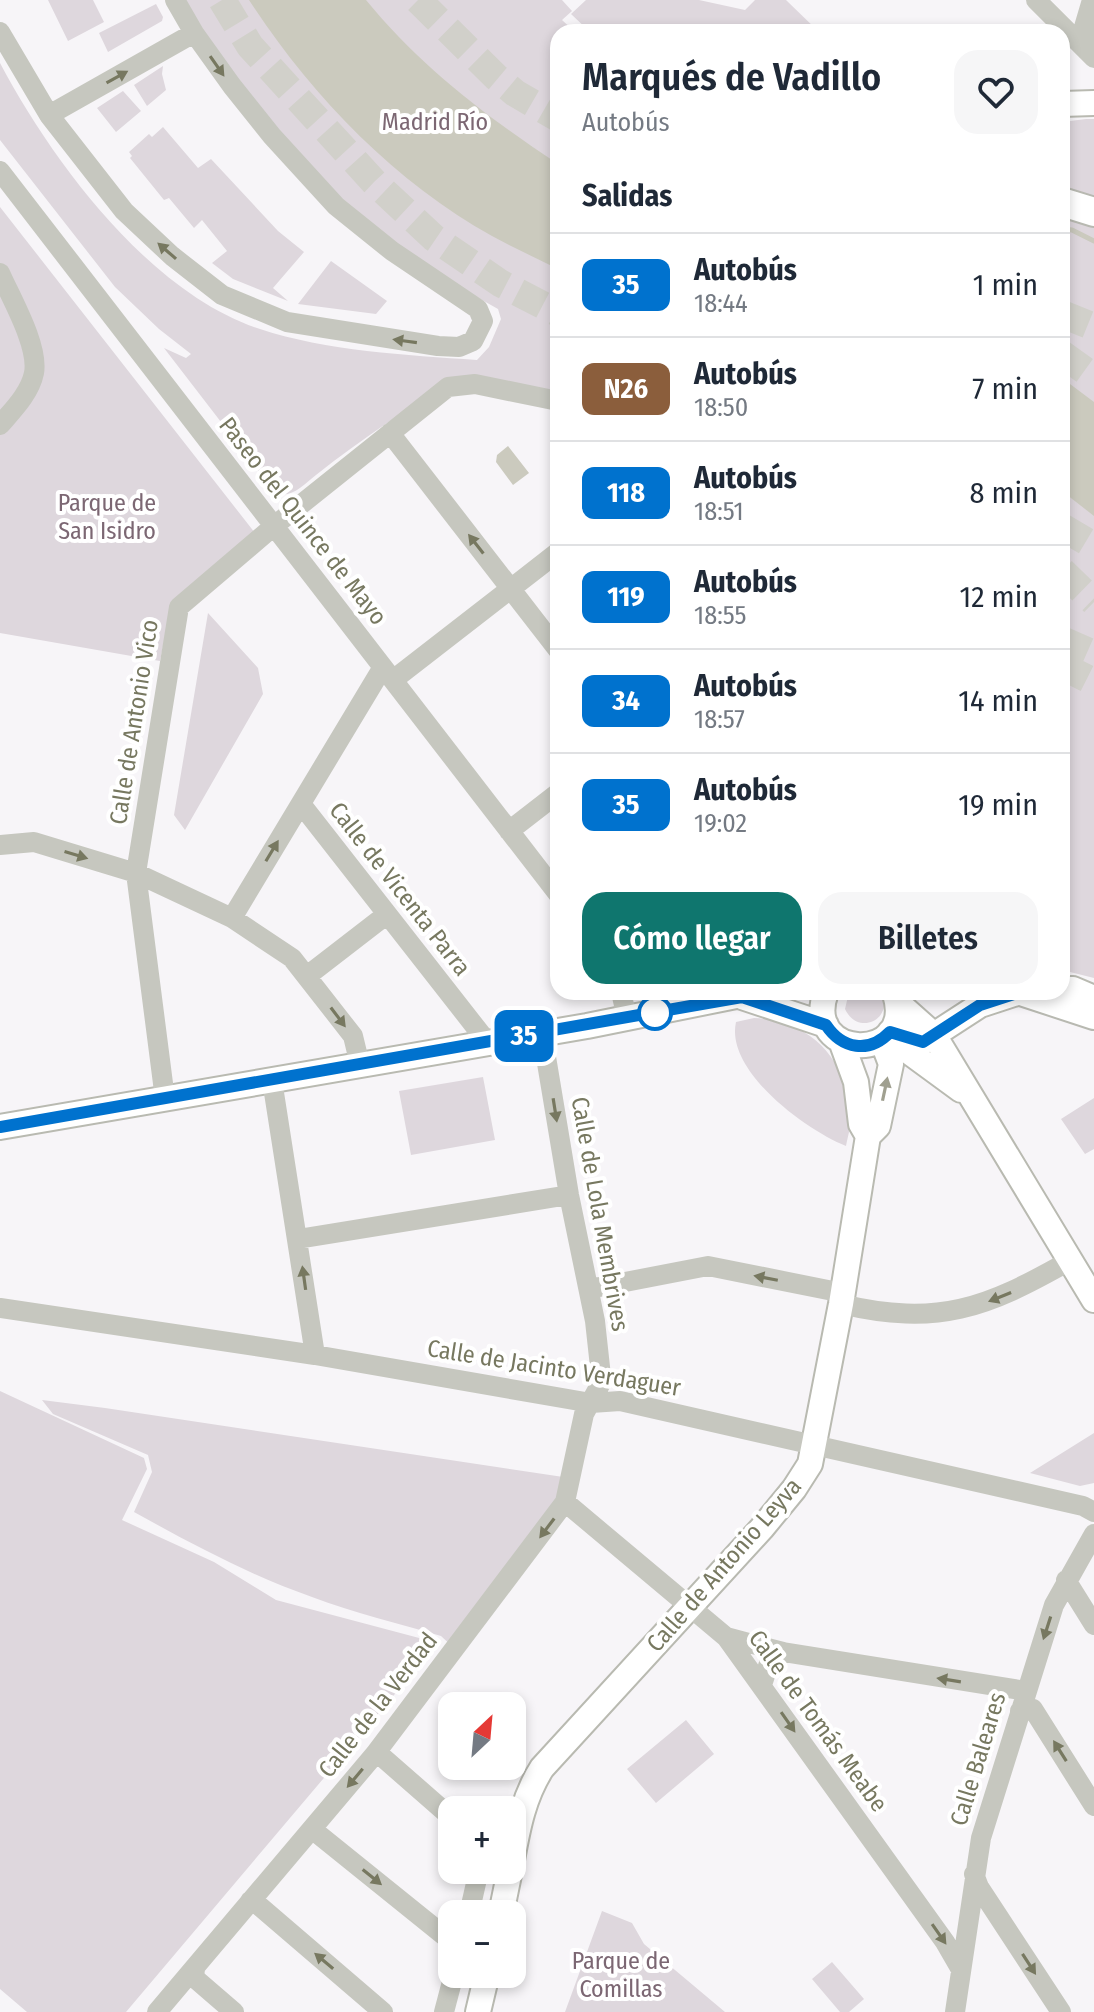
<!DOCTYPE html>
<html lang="es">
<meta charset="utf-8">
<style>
:root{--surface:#fff;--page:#f6f6f7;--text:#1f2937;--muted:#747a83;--line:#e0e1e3;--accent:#0f766e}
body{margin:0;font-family:"Fira Sans Condensed",sans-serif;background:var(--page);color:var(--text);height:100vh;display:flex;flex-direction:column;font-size:30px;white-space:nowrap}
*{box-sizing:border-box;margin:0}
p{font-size:26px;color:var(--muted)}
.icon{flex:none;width:44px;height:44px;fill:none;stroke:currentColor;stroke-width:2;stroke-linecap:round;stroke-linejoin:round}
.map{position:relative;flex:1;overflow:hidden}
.drawer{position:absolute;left:550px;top:24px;width:520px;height:976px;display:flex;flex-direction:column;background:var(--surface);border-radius:24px;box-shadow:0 4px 12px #0003}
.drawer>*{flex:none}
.badge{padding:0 16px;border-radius:12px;font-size:28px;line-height:52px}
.needle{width:52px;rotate:26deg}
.fabs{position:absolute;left:438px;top:1692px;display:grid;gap:16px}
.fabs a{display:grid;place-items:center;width:88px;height:88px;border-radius:16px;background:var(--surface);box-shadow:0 4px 12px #0003;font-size:40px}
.map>.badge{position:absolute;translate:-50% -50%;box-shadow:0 0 0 4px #fff}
h2{padding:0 32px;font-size:30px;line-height:72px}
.round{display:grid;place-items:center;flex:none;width:84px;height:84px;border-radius:24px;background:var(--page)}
.head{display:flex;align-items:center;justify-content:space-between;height:136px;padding:0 32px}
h1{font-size:38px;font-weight:600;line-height:60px}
.action{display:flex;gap:16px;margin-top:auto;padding:16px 32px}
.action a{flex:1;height:92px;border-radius:24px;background:var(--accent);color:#fff;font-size:32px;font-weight:600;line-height:92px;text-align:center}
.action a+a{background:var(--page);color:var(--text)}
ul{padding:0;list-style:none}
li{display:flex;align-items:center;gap:24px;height:104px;padding:0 32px;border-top:2px solid var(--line)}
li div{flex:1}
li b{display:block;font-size:30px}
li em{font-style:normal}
li .badge{min-width:88px;font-weight:700;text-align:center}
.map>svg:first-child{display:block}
</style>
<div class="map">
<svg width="1094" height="2012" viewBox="0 0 1094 2012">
<rect width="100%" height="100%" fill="#f7f5f8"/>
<!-- green -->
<path fill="#ded7dd" d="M48 0H93L104 22 68 41Z
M182 0H562L572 11 562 20 575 32H558V396L462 377C410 406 363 438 316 475 304 484 294 497 278 494L271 487 164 348 186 358 191 354 159 329 115 287 0 140V63C52 161 149 293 260 329 326 351 407 355 477 360L489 347 501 319 498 309 443 278 362 221 277 135Z
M586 0H699L745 10 755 0H786L819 32H590L571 14Z
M156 4 163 17 162 21 108 52 99 33Z
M163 66 162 74 166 90 147 106 134 85Z
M123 91 141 111 116 132 97 108Z
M1086 119H1094V978L1062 970V636L1065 629 1062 628V122Z
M163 127 198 168 211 159 278 231 304 252 273 288 288 301 233 279 212 263 227 251 202 220 194 228 169 198 164 200 130 158 132 156 129 152 149 134 152 137Z
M0 207 255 533 172 602 160 661 0 633Z
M331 261 387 301 376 314 298 304Z
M208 613 258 668 263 694 185 830 174 815Z
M849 992H881C895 1019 858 1037 845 1009Z
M754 1018C800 1020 834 1046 847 1090 849 1096 852 1103 853 1108 853 1120 848 1134 846 1146 806 1130 725 1071 736 1022Z
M483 1077 495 1140 411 1155 399 1091Z
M1094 1098V1149L1085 1154 1061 1119Z
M0 1391 144 1458 147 1469 122 1520 214 1562 276 1600 438 1643 126 2012H27L0 1989Z
M42 1400 105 1408 570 1478 455 1649 441 1636C398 1623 354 1613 312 1597 249 1575 192 1544 134 1512L152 1472 148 1455 53 1414Z
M1094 1433V1483L1080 1486 1030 1473Z
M686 1720 714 1754 656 1803 627 1769Z
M602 1911 632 1923 644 1944 725 2012H565Z
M832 1962 864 1999 849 2012H840L812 1979Z"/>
<!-- water -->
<path fill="#cbcabe" d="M249 0H366C421 67 487 117 558 164V269C536 258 514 248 492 236 394 182 310 94 249 0Z
M1062 378 1094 402V516L1062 491Z
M508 446 529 473 513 485 496 462 497 455Z"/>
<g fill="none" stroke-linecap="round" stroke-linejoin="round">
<!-- stream -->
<path stroke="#cbcabe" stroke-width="5" d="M1062 229 1072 230 1094 241"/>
<!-- highway-tunnel -->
<path stroke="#d1d0ca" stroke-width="28" stroke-dasharray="28 14" stroke-linecap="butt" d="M222 0 250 46 374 182 434 238 500 283 558 313
M418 0 496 77 515 93 558 118
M1062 314 1094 327
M1062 354 1094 377
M1062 527 1094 546
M1062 571 1094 602
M1062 640 1094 654
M1062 666 1094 682"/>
<!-- major casing -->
<g stroke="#b9bab1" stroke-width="28">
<path id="major" d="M1062 104 1094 103
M1062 989H1073L1094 998
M826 992C801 1061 917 1064 895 994
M742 997 826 1025
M898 1003 934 1035 1094 1300
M890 1032 923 1042 980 1005 1020 992
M890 1038 961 1090
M841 1041 856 1082 861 1124 868 1136
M0 1127 587 1026 756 992
M512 1860C518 1827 524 1796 542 1768L762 1528 794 1489 810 1464 841 1304 868 1136 878 1126 891 1064 882 1040
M501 1914 510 1870
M478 2012 487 1974"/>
</g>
<!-- highway casing -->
<g stroke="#b8b9b1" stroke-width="32">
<path id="highway" d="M1062 202 1094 212
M1024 992 1094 1015"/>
</g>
<!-- minor -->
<path stroke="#c6c7bf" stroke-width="20" d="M1036 0 1094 58
M0 32 49 115 124 211 172 256 222 295 287 322 438 346 459 347 473 341 483 321 478 309 392 251 336 206 272 136 232 86 194 33 175 0
M1086 50 1084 27 1092 0
M49 115 194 33
M0 171 558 894
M0 273C11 298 39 346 34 373 30 393 13 410 0 425
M390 433 558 650
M393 680 558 552
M301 804 488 1043
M509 831 558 793
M0 845 34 842 136 873 232 918 292 958 353 1036 360 1065
M232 918 383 667
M307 976 386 915
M621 992 627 1018
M272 1080 315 1355
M165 1099 136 873 179 607 274 526 448 387 475 384 558 401
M298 1239 569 1195
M589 1289 708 1266 843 1293
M841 1304C938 1327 986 1308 1069 1261
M0 1308 315 1355 591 1403 620 1401C774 1435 928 1471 1083 1506L1094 1512
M565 1502 726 1637 945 1942 960 1968
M1066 1580 1094 1625
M726 1637 783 1652
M762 1685 770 1660 783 1652 1026 1691
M1020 1711 1033 1709 1094 1806
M375 1754 380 1755 452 1818
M314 1826 318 1834 452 1942
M974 1874 979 1887 1061 2012
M250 1901 256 1903 383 2012
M469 1914 479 1870
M195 1969 194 1976 198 1981 234 2012
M157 2012 375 1754 565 1502 584 1414 600 1385 601 1376 595 1321 569 1195 542 1033
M444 2012 454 1974
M955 2012 981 1838 1054 1605 1094 1534"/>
<!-- major -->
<use href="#major" stroke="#fff" stroke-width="24"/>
<!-- highway -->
<use href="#highway" stroke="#fff" stroke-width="28"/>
</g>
<!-- one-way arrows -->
<defs><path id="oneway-solid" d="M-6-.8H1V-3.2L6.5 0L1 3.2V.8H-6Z" transform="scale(2)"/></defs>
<g fill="#777860">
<use href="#oneway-solid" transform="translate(217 66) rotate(55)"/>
<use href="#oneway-solid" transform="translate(117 77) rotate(-29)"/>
<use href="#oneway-solid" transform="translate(167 251) rotate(-139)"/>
<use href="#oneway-solid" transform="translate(405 341) rotate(-172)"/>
<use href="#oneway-solid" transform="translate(476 544) rotate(-128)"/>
<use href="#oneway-solid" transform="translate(272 851) rotate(-59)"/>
<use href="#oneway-solid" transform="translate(76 855) rotate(17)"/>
<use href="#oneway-solid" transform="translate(338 1017) rotate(53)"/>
<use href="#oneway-solid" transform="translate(555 1110) rotate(81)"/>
<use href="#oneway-solid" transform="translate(304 1278) rotate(-98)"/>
<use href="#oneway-solid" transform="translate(766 1278) rotate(-169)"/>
<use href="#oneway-solid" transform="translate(1000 1297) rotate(158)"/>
<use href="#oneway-solid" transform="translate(547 1528) rotate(127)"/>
<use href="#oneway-solid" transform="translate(1047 1628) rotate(108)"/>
<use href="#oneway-solid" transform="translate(949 1680) rotate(-171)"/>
<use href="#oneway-solid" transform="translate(788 1722) rotate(55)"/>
<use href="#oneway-solid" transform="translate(1060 1751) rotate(-122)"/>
<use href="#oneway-solid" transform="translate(355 1778) rotate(130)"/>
<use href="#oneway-solid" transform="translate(372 1877) rotate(39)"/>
<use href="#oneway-solid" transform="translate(939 1934) rotate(55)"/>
<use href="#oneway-solid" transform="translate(324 1961) rotate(-140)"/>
<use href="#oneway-solid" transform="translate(1029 1964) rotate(57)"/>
</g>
<use fill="#a0a090" href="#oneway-solid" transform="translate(885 1089) rotate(-78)"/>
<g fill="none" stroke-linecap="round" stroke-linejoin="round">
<!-- line casing -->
<g stroke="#fff" stroke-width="18">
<path id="line" d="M0 1127 742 997 826 1025C842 1049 869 1054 890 1032L923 1042 980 1005 1020 992"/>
</g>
<!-- line -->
<use href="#line" stroke="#0072ce" stroke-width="12"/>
</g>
<!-- markers -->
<circle fill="#fff" stroke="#0072ce" stroke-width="4" cx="655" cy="1013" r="16"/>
<g text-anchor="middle" stroke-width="8" stroke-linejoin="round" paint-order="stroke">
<!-- park labels -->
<g font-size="24" fill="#7c6773" stroke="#fff">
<text x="435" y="130">Madrid Río</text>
<text x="107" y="511">Parque de<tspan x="107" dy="28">San Isidro</tspan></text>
<text x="621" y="1969">Parque de<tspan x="621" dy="28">Comillas</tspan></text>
</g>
<!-- street labels -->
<g font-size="24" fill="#777860" stroke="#fff">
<text transform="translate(303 521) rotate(52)" y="8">Paseo del Quince de Mayo</text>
<text transform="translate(134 722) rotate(-81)" y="8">Calle de Antonio Vico</text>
<text transform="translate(400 889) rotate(52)" y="8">Calle de Vicenta Parra</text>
<text transform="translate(600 1214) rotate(80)" y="8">Calle de Lola Membrives</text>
<text transform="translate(554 1368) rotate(9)" y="8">Calle de Jacinto Verdaguer</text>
<text transform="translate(724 1565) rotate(-49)" y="8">Calle de Antonio Leyva</text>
<text transform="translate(378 1705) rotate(-52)" y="8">Calle de la Verdad</text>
<text transform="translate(818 1721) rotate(54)" y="8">Calle de Tomás Meabe</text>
<text transform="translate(978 1759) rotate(-73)" y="8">Calle Baleares</text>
</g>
</g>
</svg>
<div class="fabs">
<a><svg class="needle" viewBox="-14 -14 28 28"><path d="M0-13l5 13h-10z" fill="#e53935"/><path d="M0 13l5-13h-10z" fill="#747a83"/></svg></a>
<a>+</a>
<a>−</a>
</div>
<b class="badge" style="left:524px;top:1036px;background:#0072ce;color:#fff">35</b>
<section class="drawer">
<div class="head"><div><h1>Marqués de Vadillo</h1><p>Autobús</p></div><a class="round"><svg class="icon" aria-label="heart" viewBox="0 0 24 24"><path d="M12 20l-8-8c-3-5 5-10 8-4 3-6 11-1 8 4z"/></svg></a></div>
<h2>Salidas</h2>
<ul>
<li><span class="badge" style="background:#0072ce;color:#fff">35</span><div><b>Autobús</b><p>18:44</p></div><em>1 min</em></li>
<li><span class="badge" style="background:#8b5e3c;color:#fff">N26</span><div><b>Autobús</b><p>18:50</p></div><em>7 min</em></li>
<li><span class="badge" style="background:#0072ce;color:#fff">118</span><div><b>Autobús</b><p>18:51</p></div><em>8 min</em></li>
<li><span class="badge" style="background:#0072ce;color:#fff">119</span><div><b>Autobús</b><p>18:55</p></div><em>12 min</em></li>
<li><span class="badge" style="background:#0072ce;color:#fff">34</span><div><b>Autobús</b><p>18:57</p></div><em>14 min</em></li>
<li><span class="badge" style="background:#0072ce;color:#fff">35</span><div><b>Autobús</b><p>19:02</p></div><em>19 min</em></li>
</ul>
<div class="action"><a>Cómo llegar</a><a>Billetes</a></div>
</section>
</div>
